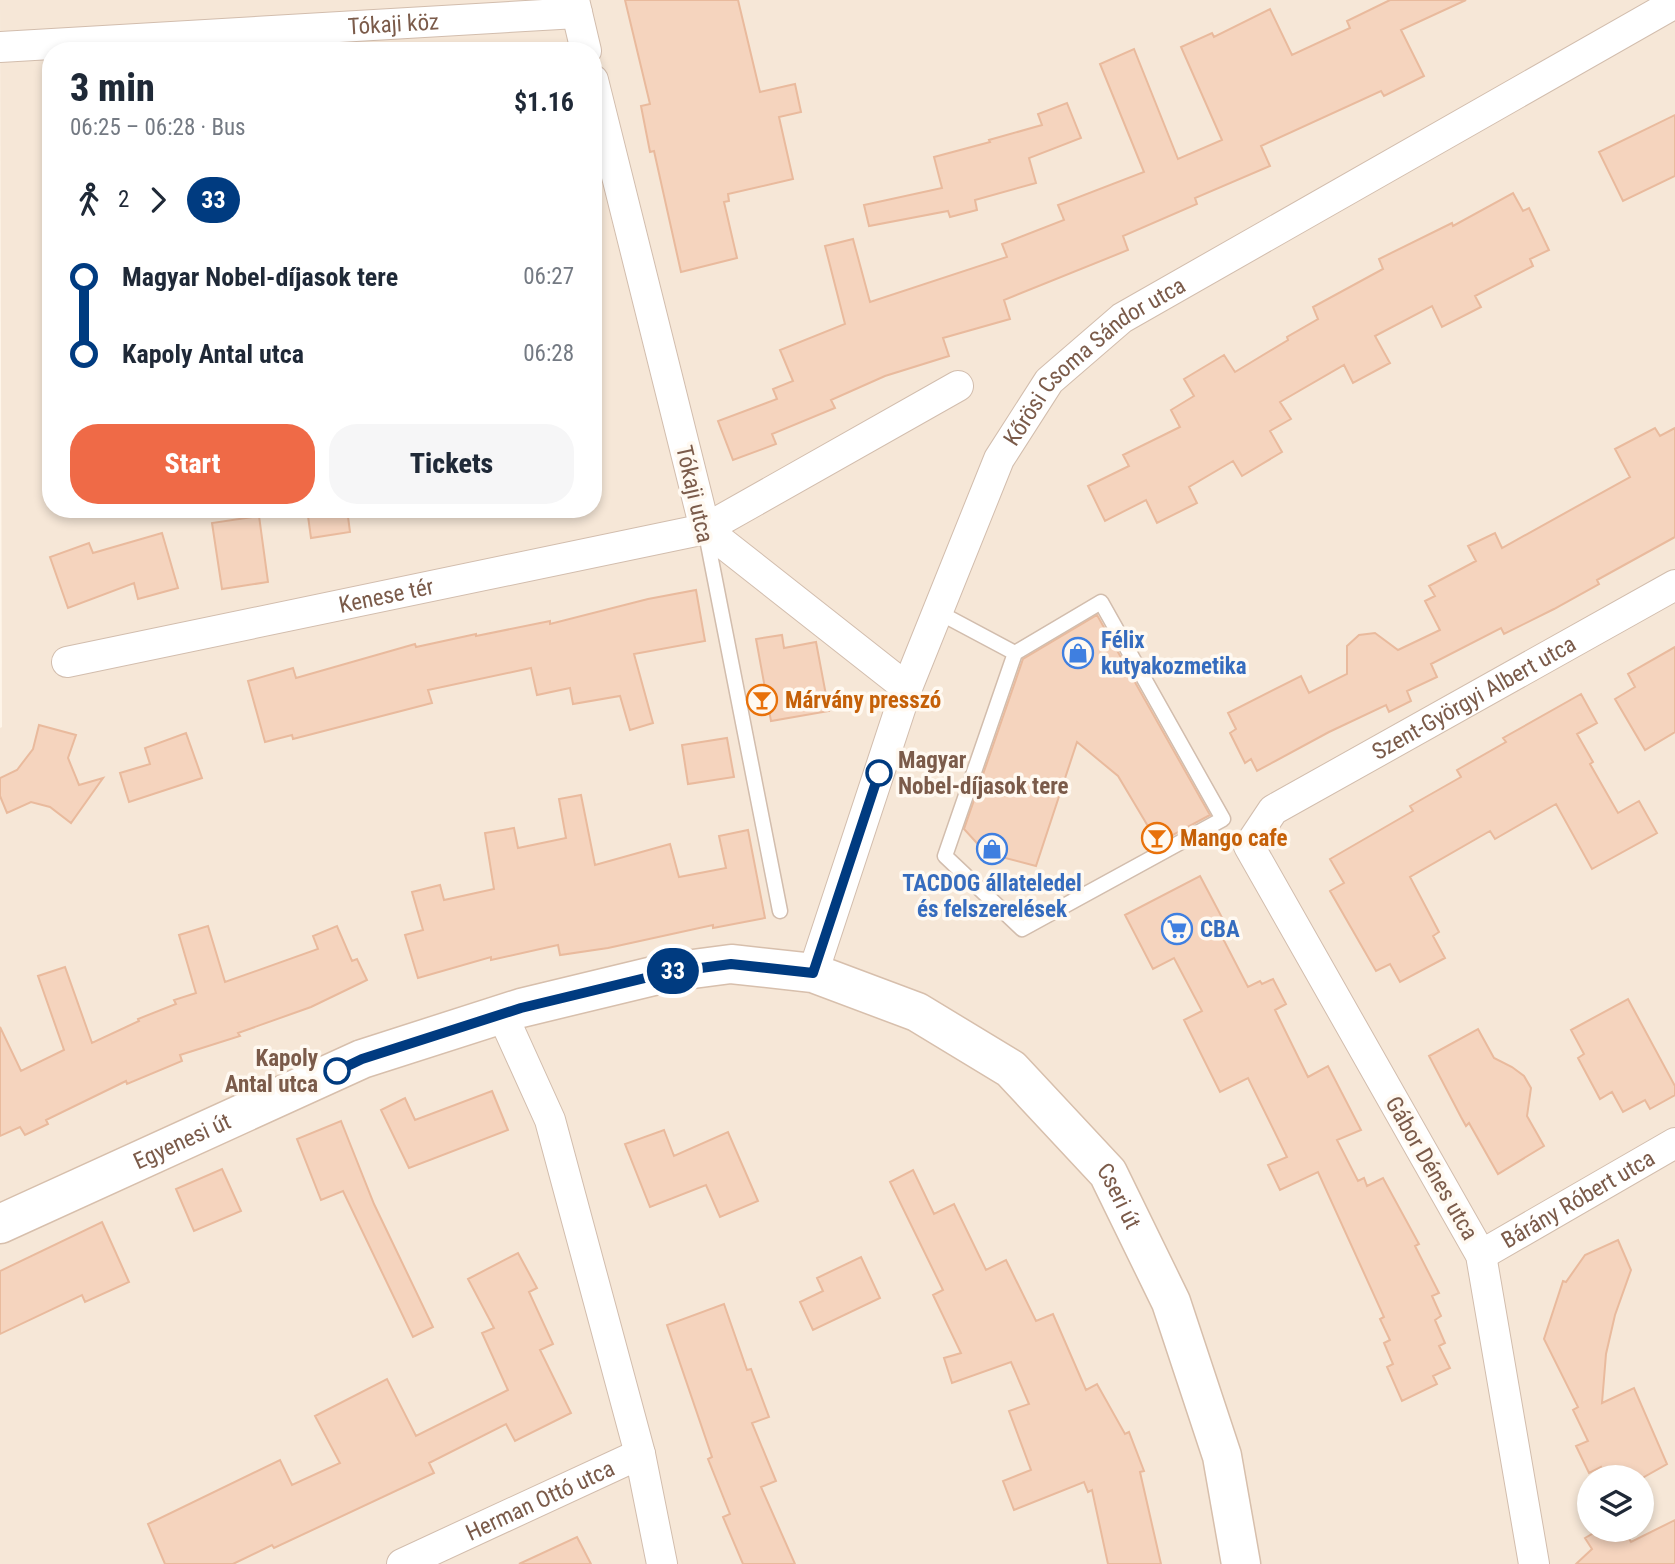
<!DOCTYPE html>
<meta charset="utf-8">
<style>
:root{--surface:#fff;--page:#f6f6f7;--text:#1f2937;--muted:#747a83;--accent:#ef6a47}
body{margin:0;font-family:"Roboto Condensed",sans-serif;background:var(--page);color:var(--text);height:100vh;display:flex;flex-direction:column;font-size:26px;white-space:nowrap}
*{box-sizing:border-box;margin:0}
p{font-size:23px;color:var(--muted)}
.icon{flex:none;width:38px;height:38px;fill:none;stroke:currentColor;stroke-width:2;stroke-linecap:round;stroke-linejoin:round}
.map{position:relative;flex:1;overflow:hidden}
.sheet{position:absolute;left:42px;top:42px;width:560px;height:476px;display:flex;flex-direction:column;background:var(--surface);border-radius:28px;box-shadow:0 4px 10px #0003}
.sheet>*{flex:none}
.badge{padding:0 14px;border-radius:23px;font-size:24px;line-height:46px}
.buttons{position:absolute;left:1577px;top:1465px;display:grid;gap:14px}
.buttons a{display:grid;place-items:center;width:77px;height:77px;border-radius:50%;background:var(--surface);box-shadow:0 4px 10px #0003;font-size:35px}
.map>.badge{position:absolute;translate:-50% -50%;box-shadow:0 0 0 4px #fff}
.legs{display:flex;align-items:center;gap:10px;height:77px;padding:0 28px;font-size:23px}
.legs p{margin-inline-start:auto}
.head{display:flex;align-items:center;justify-content:space-between;height:119px;padding:0 28px}
h1{font-size:38px;font-weight:800;line-height:52px}
.primary-button{display:flex;gap:14px;margin-top:auto;padding:14px 28px}
.primary-button a{flex:1;height:80px;border-radius:28px;background:var(--accent);color:#fff;font-size:28px;font-weight:800;line-height:80px;text-align:center}
.primary-button a+a{background:var(--page);color:var(--text)}
ul{padding:0 28px;list-style:none}
li{display:flex;align-items:center;gap:24px;height:77px;font-size:26px}
li i{display:grid;place-items:center;width:10px;height:100%;margin:0 9px;background:currentColor}
li i::after{content:'';width:18px;height:18px;margin:-9px;border:5px solid;border-radius:50%;background:var(--surface)}
li p{margin-inline-start:auto}
li:first-child i{background:linear-gradient(#0000 50%,currentColor 0)}
li:last-child i{background:linear-gradient(currentColor 50%,#0000 0)}
.map>svg:first-child{display:block}
</style>
<div class="map">
<svg width="1675" height="1564" viewBox="0 0 1675 1564">
<rect width="100%" height="100%" fill="#fef5e9"/>
<!-- residential -->
<path fill="#f6e7d7" fill-rule="evenodd" d="M0 0H1675V1564H0V728L2 727ZM51 51H593V509H51ZM1589 1477H1642V1530H1589Z"/>
<!-- building -->
<path fill="#f5d4be" stroke="#e9ba9d" stroke-width="2" d="M625 0H738L760 92 795 84 801 112 779 117 793 179 728 194 729 201 724 202 737 258 681 272 654 151 650 152 641 106 650 104Z
M1390 0H1466L1401 30 1424 76 1384 96 1381 91 1261 146 1270 166 1195 198 1197 204 1123 236 1128 250 1004 300 1010 319 943 338 949 356 885 376 831 400 835 408 772 434 776 444 733 460 718 421 777 399 773 389 793 381 780 350 845 324 825 246 853 239 870 302 1007 257 1002 244 1064 220 1058 205 1144 172 1100 64 1134 49 1178 159 1222 140 1181 47 1212 33 1214 37 1270 9 1292 55 1350 28 1347 21Z
M1067 103 1081 138 1029 158 1036 183 975 200 977 210 950 217 948 211 869 226 864 205 942 188 934 157 990 142 989 140 1042 125 1038 114Z
M1675 115V176L1623 201 1599 152Z
M1513 193 1523 211 1529 208 1549 250 1530 259 1533 266 1475 296 1481 307 1442 327 1432 306 1375 336 1390 363 1353 383 1344 365 1280 402 1291 419 1270 431 1282 452 1242 476 1233 461 1189 487 1197 503 1157 523 1146 500 1105 521 1088 486 1129 466 1123 455 1180 427 1171 410 1194 396 1184 379 1224 355 1235 372 1288 340 1287 337 1318 319 1313 307 1383 269 1379 259 1452 223 1453 226Z
M1655 428 1660 436 1675 428V537L1597 580 1599 584 1554 609 1504 634 1501 628 1431 664 1437 677 1407 691 1411 701 1389 712 1386 705 1329 732 1257 771 1251 759 1245 763 1230 733 1236 729 1228 713 1301 676 1309 693 1347 674V646L1359 635 1375 633 1398 650 1440 630 1425 601 1435 596 1429 586 1476 561 1468 546 1495 533 1502 548 1630 477 1615 449Z
M307 509H347L350 532 311 538Z
M259 516 268 582 222 589 212 523Z
M162 533 178 588 138 599 134 583 68 608 50 557 89 543 93 553Z
M696 590 705 641 634 654 653 723 630 730 620 696 573 704 570 688 537 695 531 668 428 690 432 703 293 739 292 735 265 742 248 681 293 668 296 678 415 644 416 647 476 634V636L550 621V624L648 599Z
M1097 615 1210 815 1158 843 1118 776 1077 742 1036 866 986 853 964 829 1023 659Z
M782 635 784 648 816 642 829 711 771 721 756 639Z
M1675 647V732L1645 750 1615 699 1635 687 1628 674Z
M1581 694 1597 723 1577 734 1593 762 1590 764 1618 813 1639 801 1657 833 1592 869 1556 804 1495 839 1490 831 1410 877 1439 932 1433 936 1445 958 1400 982 1390 964 1376 971 1330 891 1344 883 1330 859 1413 811 1410 806 1461 777 1457 770 1506 742 1503 738Z
M39 725 76 735 68 758 79 785 103 778 71 823 50 807 31 802 7 813 0 796V778L17 770 33 749Z
M186 733 202 778 129 802 120 773 150 764 145 748Z
M727 738 734 777 688 784 682 745Z
M581 795 595 865 670 844 679 877 726 868 719 836 748 830 765 918 713 928V925L608 948 560 955 558 945 491 960V957L418 978 405 935 423 930 412 892 440 885 444 900 494 889 485 833 514 828 518 848 566 838 559 799Z
M1200 876 1227 927 1219 931 1248 987 1260 981 1262 984 1273 979 1286 1004 1275 1010 1308 1077 1328 1066 1361 1130 1337 1140 1358 1181 1364 1178 1367 1186 1383 1178 1419 1244 1415 1246 1439 1293 1432 1296 1441 1316 1435 1320 1445 1343 1439 1346 1450 1368 1433 1376 1437 1384 1402 1401 1387 1367 1393 1364 1384 1343 1390 1340 1380 1319 1384 1317 1318 1172 1280 1190 1268 1165 1287 1157 1248 1078 1220 1092 1184 1020 1202 1011 1174 958 1153 969 1125 915Z
M208 926 225 982 318 949 313 936 337 926 352 961 357 959 367 980 311 1007 238 1033 240 1036 180 1055 182 1061 127 1084 126 1081 46 1120 48 1124 25 1135 20 1127 0 1136V1027L21 1071 64 1050 38 976 65 967 92 1043 139 1021 138 1019 176 1004 174 1000 196 993 179 935Z
M1628 999 1675 1086V1095L1650 1109 1645 1100 1623 1112 1612 1092 1600 1099 1578 1058 1584 1054 1571 1030Z
M1478 1029 1494 1058 1512 1067 1524 1076 1531 1088 1527 1116 1544 1146 1498 1174 1469 1123 1466 1126 1461 1117 1429 1056Z
M492 1091 508 1130 409 1168 381 1110 405 1098 415 1120Z
M341 1121 374 1204 433 1327 413 1337 343 1191 321 1200 297 1139Z
M664 1130 674 1156 728 1132 758 1201 720 1217 706 1185 650 1207 625 1144Z
M222 1169 241 1211 194 1231 176 1189Z
M913 1170 934 1214 954 1204 986 1270 1006 1260 1036 1321 1053 1314 1086 1390 1097 1384 1125 1434 1129 1432 1144 1471 1140 1472 1161 1564H1108L1092 1490 1088 1492 1084 1482 1014 1510 1003 1481 1031 1470 1009 1411 1029 1404 1011 1362 952 1383 944 1358 961 1353 933 1295 943 1290 890 1182Z
M102 1222 129 1282 85 1302 82 1295 0 1334V1271Z
M1618 1240 1631 1270 1615 1315 1606 1354 1602 1403 1634 1388 1667 1464 1644 1477H1605L1601 1467 1589 1473 1576 1446 1588 1441 1573 1410 1578 1407 1544 1339 1563 1281 1566 1282 1585 1255Z
M518 1253 537 1288 529 1292 553 1344 540 1350 571 1413 515 1441 506 1424 429 1463 434 1473 274 1548 272 1545 233 1564H165L148 1524 280 1460 292 1485 340 1463 315 1416 387 1379 416 1436 508 1390 482 1333 494 1328 468 1279Z
M861 1257 880 1298 813 1330 800 1302 823 1291 817 1278Z
M724 1304 747 1370 751 1369 769 1417 752 1423 776 1481 761 1487 795 1564H743L723 1517 730 1514 708 1459 712 1457 667 1325Z
M1675 1520V1564H1576L1592 1549 1585 1538 1599 1530H1624L1631 1542Z
M577 1537 591 1564H519Z"/>
<g fill="none" stroke-linecap="round" stroke-linejoin="round">
<!-- lane casing -->
<g stroke="#d2bdad" stroke-width="17">
<path id="lane" d="M706 534 780 911
M1101 602 1223 819 1022 929 945 856 1015 653Z
M938 612 1015 653"/>
</g>
<!-- street casing -->
<g stroke="#d2bdad" stroke-width="32">
<g id="street">
<path d="M574 0 586 51"/>
<path id="s1" d="M0 47 577 13"/>
<path d="M593 80 705 529"/>
<path d="M705 529 907 688"/>
<path id="s2" d="M67 662 705 529 958 386"/>
<path id="s3" d="M813 973 907 688 999 459 1049 381 1122 318 1675 3"/>
<path d="M502 1014 550 1120 640 1454 662 1564"/>
<path id="s4" d="M1481 1255 1675 1143"/>
<path id="s5" d="M402 1564 640 1454"/>
<path id="s6" d="M1534 1564 1481 1255 1249 846 1273 810 1675 585"/>
</g>
</g>
<!-- secondary casing -->
<g stroke="#d7bfac" stroke-width="41">
<g id="secondary">
<path id="s7" d="M0 1224 362 1059 521 1008 670 972 731 964 813 973 917 1012 1011 1069 1108 1173 1171 1302 1222 1456 1241 1564"/>
</g>
</g>
<!-- lane -->
<use href="#lane" stroke="#fff" stroke-width="14"/>
<!-- street -->
<use href="#street" stroke="#fff" stroke-width="30"/>
<!-- secondary -->
<use href="#secondary" stroke="#fff" stroke-width="38"/>
</g>
<g fill="none" stroke-linecap="round" stroke-linejoin="round">
<!-- line-1 casing -->
<g stroke="#fff" stroke-width="16">
<path id="line-1" d="M337 1071 362 1059 521 1008 670 972 731 964 813 973 879 773"/>
</g>
<!-- line-1 -->
<use href="#line-1" stroke="#003b80" stroke-width="10"/>
</g>
<!-- icons -->
<defs>
<g id="shop-ring" transform="scale(1.575)"><circle r="9.5" fill="#fff9f1" stroke="#3f7fe0" stroke-width="1.5"/><path d="M-5-2.5h2.3a2.7 3.5 0 0 1 5.4 0H5L5.5 6h-11ZM-1.5-2.5h3a1.5 2.3 0 0 0-3 0Z" fill="#3f7fe0"/></g>
<g id="bar-ring" transform="scale(1.575)"><circle r="9.5" fill="#fff9f1" stroke="#e8710a" stroke-width="1.5"/><path d="M-6-5H6L.8 .8V4.5H3.5V6h-7V4.5H-.8V.8Z" fill="#e8710a"/></g>
<g id="supermarket-ring" transform="scale(1.575)"><circle r="9.5" fill="#fff9f1" stroke="#3f7fe0" stroke-width="1.5"/><path d="M-6-5.5h2.5l.6 2H6L4.5 2H-2.5L-4.4-4H-6ZM-1.5 3.2a1.3 1.3 0 1 0 .1 0ZM3 3.2a1.3 1.3 0 1 0 .1 0Z" fill="#3f7fe0"/></g>
</defs>
<g fill-rule="evenodd">
<use href="#shop-ring" x="1078" y="653"/>
<use href="#bar-ring" x="762" y="700"/>
<use href="#bar-ring" x="1157" y="838"/>
<use href="#shop-ring" x="992" y="849"/>
<use href="#supermarket-ring" x="1177" y="929"/>
</g>
<!-- markers -->
<g fill="#fff" stroke="#003b80" stroke-width="3.5">
<circle cx="879" cy="773" r="12"/>
<circle cx="337" cy="1071" r="12"/>
</g>
<g text-anchor="middle" stroke-width="7" stroke-linejoin="round" paint-order="stroke">
<!-- street labels -->
<g font-size="23" fill="#7b5b4a" stroke="#fff9f1">
<text dy="8" stroke="none"><textPath href="#s1" startOffset="394">Tókaji köz</textPath></text>
<text dy="8" stroke="none"><textPath href="#s3" startOffset="686">Kőrösi Csoma Sándor utca</textPath></text>
<text transform="translate(695 494) rotate(77)" y="8">Tókaji utca</text>
<text dy="8" stroke="none"><textPath href="#s2" startOffset="326">Kenese tér</textPath></text>
<text dy="8" stroke="none"><textPath href="#s6" startOffset="1057">Szent-Györgyi Albert utca</textPath></text>
<text dy="8" stroke="none"><textPath href="#s7" startOffset="200">Egyenesi út</textPath></text>
<text transform="translate(1432 1168) rotate(60)" y="8">Gábor Dénes utca</text>
<text dy="8" stroke="none"><textPath href="#s7" startOffset="1251">Cseri út</textPath></text>
<text dy="8" stroke="none"><textPath href="#s4" startOffset="112">Bárány Róbert utca</textPath></text>
<text dy="8" stroke="none"><textPath href="#s5" startOffset="152">Herman Ottó utca</textPath></text>
</g>
<!-- shop labels -->
<g font-size="23" font-weight="bold" fill="#366cbe" stroke="#fff9f1" text-anchor="start">
<text x="1101" y="648">Félix<tspan x="1101" dy="26">kutyakozmetika</tspan></text>
<text x="992" y="891" text-anchor="middle">TACDOG állateledel<tspan x="992" dy="26">és felszerelések</tspan></text>
<text x="1200" y="937">CBA</text>
</g>
<!-- food labels -->
<g font-size="23" font-weight="bold" fill="#c56008" stroke="#fff9f1" text-anchor="start">
<text x="785" y="708">Márvány presszó</text>
<text x="1180" y="846">Mango cafe</text>
</g>
<!-- stop labels -->
<g font-size="23" font-weight="bold" fill="#7b5b4a" stroke="#fff9f1" text-anchor="start">
<text x="898" y="768">Magyar<tspan x="898" dy="26">Nobel-díjasok tere</tspan></text>
<text x="318" y="1066" text-anchor="end">Kapoly<tspan x="318" dy="26">Antal utca</tspan></text>
</g>
</g>
</svg>
<div class="buttons">
<a><svg class="icon" aria-label="layers" viewBox="0 0 24 24"><path d="M12 4l9 5-9 5-9-5zM3 14l9 5 9-5"/></svg></a>
</div>
<b class="badge" style="left:673px;top:971px;background:#003b80;color:#fff">33</b>
<section class="sheet">
<div class="head"><div><h1>3 min</h1><p>06:25 – 06:28 · Bus</p></div><b>$1.16</b></div>
<div class="legs"><svg class="icon" aria-label="walk" viewBox="0 0 24 24"><circle cx="13" cy="4" r="2"/><path d="M13 8l-2 6 4 7M11 14l-3 7M7 12l3-4h3l4 4"/></svg>2<svg class="icon" aria-label="forward" viewBox="0 0 24 24"><path d="M9 5l7 7-7 7"/></svg><b class="badge" style="background:#003b80;color:#fff">33</b></div>
<ul>
<li><i style="color:#003b80"></i><b>Magyar Nobel-díjasok tere</b><p>06:27</p></li>
<li><i style="color:#003b80"></i><b>Kapoly Antal utca</b><p>06:28</p></li>
</ul>
<div class="primary-button"><a>Start</a><a>Tickets</a></div>
</section>
</div>
